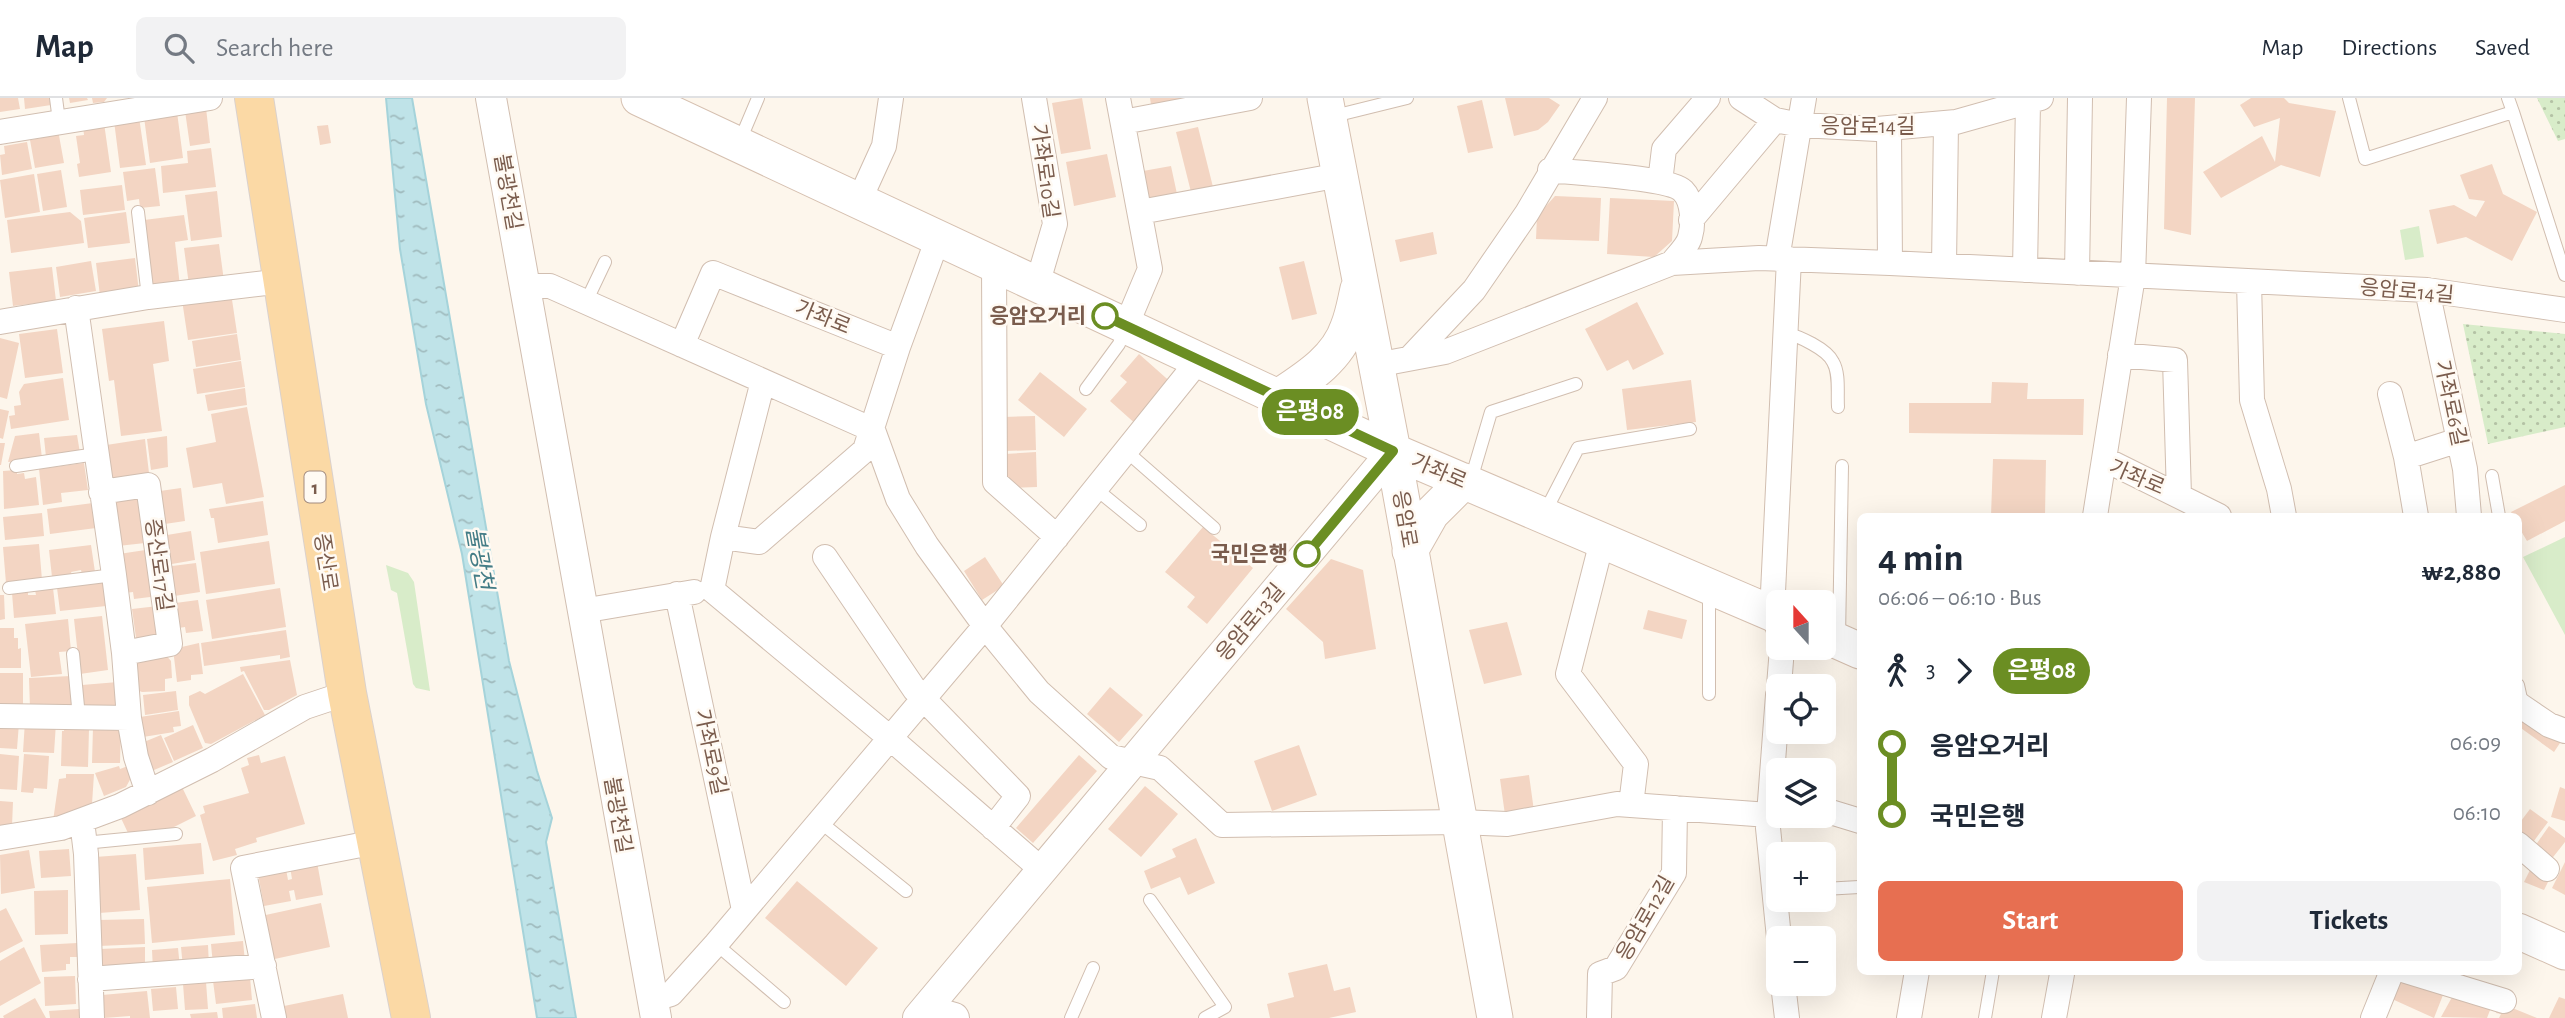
<!DOCTYPE html>
<meta charset="utf-8">
<style>
:root{--surface:#fff;--page:#f2f2f3;--text:#1f2937;--muted:#747a83;--line:#e0e1e3;--accent:#e76f51}
body{margin:0;font-family:"Alegreya Sans","Noto Sans KR",sans-serif;background:var(--page);color:var(--text);height:100vh;display:flex;flex-direction:column;font-size:26px;white-space:nowrap}
*{box-sizing:border-box;margin:0}
p{font-size:23px;color:var(--muted)}
.icon{flex:none;width:38px;height:38px;fill:none;stroke:currentColor;stroke-width:2;stroke-linecap:round;stroke-linejoin:round}
.map{position:relative;flex:1;overflow:hidden}
.sheet{position:absolute;left:1857px;top:415px;width:665px;height:462px;display:flex;flex-direction:column;background:var(--surface);border-radius:10px;box-shadow:0 7px 28px #0002}
.sheet>*{flex:none}
.badge{padding:0 14px;border-radius:23px;font-size:24px;line-height:46px}
.needle{width:46px;rotate:339deg}
.buttons{position:absolute;left:1766px;top:492px;display:grid;gap:14px}
.buttons a{display:grid;place-items:center;width:70px;height:70px;border-radius:10px;background:var(--surface);box-shadow:0 7px 28px #0002;font-size:35px}
.map>.badge{position:absolute;translate:-50% -50%;box-shadow:0 0 0 4px #fff}
.legs{display:flex;align-items:center;gap:10px;height:77px;padding:0 21px;font-size:23px}
.legs p{margin-inline-start:auto}
.head{display:flex;align-items:center;justify-content:space-between;height:119px;padding:0 21px}
h1{font-size:38px;font-weight:700;line-height:52px}
.action{display:flex;gap:14px;margin-top:auto;padding:14px 21px}
.action a{flex:1;height:80px;border-radius:10px;background:var(--accent);color:#fff;font-size:28px;font-weight:700;line-height:80px;text-align:center}
.action a+a{background:var(--page);color:var(--text)}
ul{padding:0 21px;list-style:none}
li{display:flex;align-items:center;gap:24px;height:70px;font-size:26px}
li i{display:grid;place-items:center;width:10px;height:100%;margin:0 9px;background:currentColor}
li i::after{content:'';width:18px;height:18px;margin:-9px;border:5px solid;border-radius:50%;background:var(--surface)}
li p{margin-inline-start:auto}
li:first-child i{background:linear-gradient(#0000 50%,currentColor 0)}
li:last-child i{background:linear-gradient(currentColor 50%,#0000 0)}
header{display:flex;align-items:center;gap:42px;box-sizing:border-box;height:98px;padding:0 35px;background:var(--surface);border-bottom:2px solid var(--line)}
header strong{font-size:33px}
nav{display:flex;gap:38px;margin-inline-start:auto;font-size:24px}
.search{width:490px;height:63px;background:var(--page);display:flex;align-items:center;gap:18px;box-sizing:border-box;padding:0 24px;border-radius:10px;color:var(--muted);font-size:26px}
.map>svg:first-child{display:block}
</style>
<header>
<strong>Map</strong>
<div class="search"><svg class="icon" aria-label="search" viewBox="0 0 24 24"><circle cx="10" cy="10" r="6"/><path d="M15 15l6 6"/></svg>Search here</div>
<nav><a>Map</a><a>Directions</a><a>Saved</a></nav>
</header>
<div class="map">
<svg width="2565" height="920" viewBox="0 0 2565 920">
<defs>
<pattern id="park-dots" width="8" height="8" patternUnits="userSpaceOnUse" patternTransform="scale(1.75)"><rect width="8" height="8" fill="#d8ecc9"/><path d="M2 2h.1M6 6h.1" fill="none" stroke="#b4c2a5" stroke-width="1.8" stroke-linecap="round"/></pattern>
<pattern id="water-ripples" width="26" height="14" patternUnits="userSpaceOnUse" patternTransform="scale(1.75)"><rect width="26" height="14" fill="#bfe3e8"/><path d="M2 4q2-2 4 0t4 0M15 11q2-2 4 0t4 0" fill="none" stroke="#a0bbbe"/></pattern>
</defs>
<rect width="100%" height="100%" fill="#fdf6ec"/>
<!-- grass -->
<path fill="#d8ecc9" d="M2419 128 2424 159 2405 162 2400 132Z
M2565 439V537L2523 459Z
M386 467 408 475 414 484 430 593 416 590 413 586 397 495 391 492Z"/>
<!-- park -->
<path fill="url(#park-dots)" d="M2537 0H2565V41L2558 43Z
M2463 226 2565 236V329L2488 346Z"/>
<!-- water -->
<path fill="url(#water-ripples)" stroke="#a5d3da" stroke-width="2" d="M386 0H412L509 563 537 673 552 720 546 744 576 920H537L462 456 426 306 400 151Z"/>
<!-- building -->
<path fill="#f3d5c3" d="M0 0H18L20 11 0 14Z
M24 0H49L51 7 25 11Z
M69 0H87L88 2 70 5Z
M92 0H107L104 4 93 5Z
M1082 0 1091 51 1061 56 1052 5Z
M1150 0H1179V1L1151 7Z
M1505 0H1549L1560 7 1548 24 1538 32 1514 38Z
M2167 0H2195L2191 137 2164 131Z
M2251 0H2284L2289 5 2336 13 2320 79 2281 67 2221 100 2203 74 2262 38 2275 64 2280 20 2254 29 2240 7Z
M1482 2 1493 50 1468 55 1457 8Z
M206 10 210 45 190 48 185 13Z
M177 14 183 60 150 65 144 19Z
M139 19 146 67 120 70 114 23Z
M104 25 111 74 79 79 77 66 80 65 76 38 84 37 83 28Z
M328 27 331 45 320 47 317 28Z
M1198 29 1213 89 1191 94 1176 34Z
M58 32 64 65 35 70 30 42 41 40 40 36Z
M27 44 32 71 2 77 0 57 5 56 4 48Z
M211 50 216 89 163 95 161 68 188 65 187 53Z
M1107 56 1116 99 1074 108 1066 64Z
M2492 66 2503 96 2537 114 2512 163 2466 139 2437 146 2429 112 2454 107 2476 119 2485 103 2469 101 2460 77Z
M1171 68 1177 96 1149 102 1143 73Z
M155 70 160 108 140 110 139 101 127 103 123 74Z
M61 72 67 109 43 113 37 76Z
M34 76 40 114 5 120 0 82Z
M122 87 125 112 83 117 80 92Z
M217 93 222 139 191 143 185 97Z
M1555 98 1601 100 1599 143 1536 141 1537 118Z
M1610 100 1674 103 1672 143 1654 159 1607 156Z
M70 114 81 123 84 145 11 155 7 122Z
M126 114 130 145 88 150 84 120Z
M184 117 188 142 175 144 180 188 153 192 144 122Z
M1433 134 1437 156 1400 164 1395 142Z
M219 146 224 183 189 187 184 150Z
M135 160 139 194 100 198 96 165Z
M91 163 96 193 60 199 56 169Z
M1304 163 1317 216 1292 222 1279 169Z
M52 169 56 203 13 208 9 174Z
M231 195 237 235 188 242 182 202Z
M1637 204 1664 256 1633 272 1628 262 1607 273 1585 231Z
M164 223 169 263 153 266 162 333 121 338 114 282 109 283 102 231Z
M57 231 63 275 25 280 19 236Z
M237 236 241 262 196 269 192 243Z
M0 240 19 245 7 301 0 299Z
M1139 256 1174 287 1138 328 1110 303 1127 284 1120 278Z
M241 263 245 289 197 296 193 271Z
M1040 274 1087 311 1064 339 1018 302Z
M63 280 69 322 11 331 9 318 15 317 14 308 21 307 19 294 24 286Z
M1691 282 1696 324 1627 332 1622 291Z
M1992 284 2028 285 2027 301H2084L2083 337 1909 335V305H1991Z
M245 290 247 307 208 313 205 297Z
M247 309 264 399 226 406 222 385 193 390 186 350 216 344 211 316Z
M0 311 9 313 3 341 0 340Z
M1035 318 1036 352 1006 353 1004 319Z
M39 335 42 360 8 364 15 338Z
M77 337 80 355 46 359 44 340Z
M167 338 168 369 151 372 147 341Z
M145 341 149 375 104 381 100 348Z
M0 345H5L1 367H0Z
M1036 354 1037 389 1006 390 1005 356Z
M1993 361 2046 362 2045 418H1991Z
M84 365 88 392 61 395 62 404 43 407 39 371Z
M17 372V376L24 375 25 381 36 379 39 407 4 411 3 373Z
M2565 387V423L2527 443 2518 428V418H2513L2511 414Z
M181 390 185 423 158 427 153 394Z
M139 400 145 445 118 448 112 404Z
M263 403 268 437 218 445 214 420H211L209 411Z
M93 405 96 430 50 436 47 411Z
M42 415 44 438 5 442 3 419Z
M1203 429 1253 470 1207 526 1187 509 1195 499 1165 474Z
M191 433 195 462 166 467 161 438Z
M269 443 275 486 206 496 200 454Z
M39 446 42 482 6 485 3 449Z
M91 447 95 474 82 476 81 472 71 474 72 477 52 479 49 452Z
M152 451 158 498 134 501 133 494 125 495 119 456Z
M985 459 1004 488 982 502 964 473Z
M1331 461 1363 472 1376 551 1325 561 1323 544 1286 511Z
M196 465 200 494 168 499 164 469Z
M103 484 106 508 60 513 57 490Z
M53 490 56 516 14 520 12 495 28 494V497H36L35 492Z
M280 490 286 529 212 541 206 502Z
M0 497H4L5 521 0 522Z
M198 502 203 533 186 535 185 529 172 531 168 506Z
M158 508 159 541 136 540 132 511Z
M1648 512 1687 522 1682 541 1643 531Z
M102 518 108 572 80 576 74 521Z
M68 521 71 553 59 554 62 576 31 579 25 526Z
M1507 524 1522 577 1484 586 1469 532Z
M0 530H14V540H18V551L21 550V570H0Z
M286 532 290 559 280 561V557L204 568 201 545Z
M199 545 203 576 191 577V582L177 584 173 551Z
M165 556 171 563 172 580 165 581V593L142 594 137 592 135 564Z
M290 562 297 597 269 612H264L244 573 241 574 240 569Z
M0 575H23V611L0 610Z
M243 576 265 617 211 646 205 645 189 607V598L200 593 205 596Z
M71 578 72 609 30 610 29 580Z
M118 584 121 610 84 613 82 587Z
M1110 589 1143 617 1119 644 1087 616Z
M176 593 178 612 145 617 143 597Z
M179 613 181 628 173 629 174 634 143 639 140 619Z
M2524 615 2562 642 2554 654 2518 628V623Z
M25 623 56 625 54 655 23 654Z
M0 624 19 625 17 651 0 650Z
M64 626 89 631 88 669 61 668 62 633H64Z
M193 627 203 650 174 663 164 640Z
M93 629H121L120 665H92Z
M161 637 173 664 154 672 150 671 139 646Z
M1299 647 1317 697 1272 713 1254 663Z
M0 656 19 658 17 692 0 691Z
M24 656 49 658 47 691 34 690 33 695 21 694Z
M259 657 261 665 285 658 305 726 256 740 257 744 235 751 237 757 213 763 200 717 205 715 203 708 249 695 241 670 249 667 247 660Z
M1079 657 1097 673 1033 745 1016 730Z
M119 668 120 671 128 668 132 678 126 689 104 698 95 675Z
M66 676H94L92 706 53 723 59 681 66 680Z
M1529 677 1534 713 1505 717 1500 681Z
M1145 688 1178 716 1141 759 1108 731Z
M182 689 196 718 172 730 128 735 120 718Z
M2560 689 2565 691V723L2551 719Z
M0 703 13 704 12 728 0 727Z
M2530 711 2548 724 2531 747 2518 738V727Z
M2549 728 2565 740V744L2550 763 2533 751Z
M1196 740 1215 785 1188 797 1180 779 1151 791 1144 773 1176 759 1172 751Z
M201 745 204 776 145 782 143 750Z
M69 751 71 778 41 780 39 753Z
M29 752 35 790 1 796 0 757Z
M136 756 140 812 99 815 95 759Z
M317 764 323 797 296 802 294 792 289 793 291 803 264 808 258 776 286 771 288 782 292 781 290 769Z
M2534 764 2551 778 2544 792 2524 784Z
M2565 764V797L2552 790Z
M230 781 235 837 152 845 147 789Z
M797 783 878 850 846 888 765 820Z
M68 792V836L35 837 34 793Z
M321 805 330 849 270 862 261 818Z
M6 810 23 843 0 855V813Z
M144 821 145 846 99 848 98 822Z
M243 843 245 864 213 867 211 846Z
M77 845 78 859H70V866H66V872L42 874 40 847Z
M208 847 209 868 183 870 181 849Z
M24 849 41 885 0 908V863Z
M145 849V869L101 871 100 851Z
M178 850 180 870 153 872 152 852Z
M1327 866 1334 893 1350 889 1356 914 1329 920H1270L1267 906 1294 899 1288 875Z
M2439 873H2467L2462 884Z
M75 878 76 906 45 908 44 879Z
M2404 878 2443 897 2434 920 2392 901Z
M250 879 252 902 216 906 213 883Z
M206 884 208 911 185 912 183 886Z
M176 889 178 911 153 913 151 891Z
M2456 892 2492 907 2487 920 2441 919Z
M147 893 150 920H130V918L104 920 102 897Z
M343 896 348 920H281L279 909Z
M2559 899 2565 901V920H2549Z
M35 900 46 920H4L3 918Z
M2500 905 2537 920H2499L2501 916 2496 915Z
M255 906 257 920H223L222 910Z
M79 911 80 920H50L49 913Z
M217 914 218 920H191L190 916Z"/>
<g fill="none" stroke-linecap="round" stroke-linejoin="round">
<!-- service casing -->
<g stroke="#d1beb0" stroke-width="14">
<path id="service" d="M56 0 59 23
M2349 0 2365 61 2513 14 2565 177
M2508 0 2513 14
M1330 19 1407 0
M739 45 758 0
M138 114 148 199
M586 204 605 164
M1785 235C1799 238 1827 251 1833 264 1840 276 1837 295 1838 309
M1086 291 1119 246 1125 230
M1126 353 1214 430
M16 368 96 356
M2492 378 2499 418
M1470 385 1491 314 1576 286
M1096 391 1140 427
M1545 414 1578 350 1690 331
M9 490 114 477
M1839 540 1842 368
M73 556 79 619
M2518 587 2523 610
M1709 596V492
M819 723 906 793
M84 745 176 736
M1824 791 1859 789
M1150 802 1225 909 1205 920
M716 846 784 904
M1071 920 1093 870
M1985 920 1993 873"/>
</g>
<!-- minor casing -->
<g stroke="#d1beb0" stroke-width="26">
<path id="minor" d="M1034 0 1055 126 1037 187
M1118 0 1150 171 1126 228
M1741 0 1775 22 1800 27 1877 31 1956 24 2041 0
M1123 24 1250 0
M1889 31 1890 165
M0 34 210 0
M1550 72C1574 75 1669 79 1683 93 1693 103 1694 125 1690 139 1688 148 1677 158 1672 165
M1660 84 1664 51 1708 0
M859 103 884 48 891 0
M1140 114 1340 77
M1691 122 1775 22
M1777 161 1804 0
M994 166 995 384 1057 439
M1944 167 1946 26
M2025 172 2028 4
M2077 175 2080 0
M2249 184 2252 302 2279 391 2284 418
M525 188H550L873 332
M2427 192 2465 371 2469 418
M76 210 114 477 124 555 129 620 136 659 148 695
M0 224 148 199 283 183
M682 247 713 175 898 249
M2120 257 2175 262 2179 398
M1410 260 1474 192 1527 115 1595 0
M1376 267 1445 254 1672 165 1759 160 1890 165 2427 192 2565 212
M2390 296 2406 359 2416 418
M873 332 898 401 927 448 985 528 1039 594 1111 659 1160 670 1222 727 1460 724 1507 726 1617 706 1769 717 1778 712
M2406 359 2459 342
M2104 361 2219 418
M101 394 148 387 170 546 124 555
M2095 418 2133 178 2139 0
M723 439 759 444 865 352 898 249 938 140
M1602 443 1568 576 1636 666 1631 707
M825 459 915 592 1018 698 993 730
M712 492 890 640 1041 771
M712 492 723 439 763 283
M677 496 744 812
M582 513 694 494
M1778 530 1772 515 1789 161
M1779 588 1782 550
M1778 597 1768 730 1779 840
M2518 606 2549 627 2565 633
M0 618 129 620
M1824 712 1860 723
M82 723 86 756 92 920
M0 740 61 730 120 708 212 662 305 609 347 595
M2518 746 2547 771
M2406 873 2504 903
M90 881 264 868
M1783 886 1787 920
M651 902 671 896 716 846 985 528 1199 262
M274 920 243 770 376 744
M1599 920 1600 876 1616 870 1674 775 1675 710
M1909 920 1917 873
M2054 920 2062 876
M2373 920 2392 873"/>
</g>
<!-- tertiary casing -->
<g stroke="#d1beb0" stroke-width="32">
<path id="tertiary" d="M491 0 656 920
M926 912 954 920
M918 920 1393 353"/>
</g>
<!-- secondary casing -->
<g stroke="#d6c0b0" stroke-width="37">
<path id="secondary" d="M639 0 1393 353 1778 518
M1325 0 1393 353 1495 920
M1278 299C1305 281 1337 262 1348 229 1353 217 1355 204 1358 191
M1410 453 1431 416 1464 383
M1824 537 1860 553
M2518 833 2565 854"/>
</g>
<!-- primary casing -->
<g stroke="#dad1cd" stroke-width="40">
<path id="primary" d="M254 0 347 595 411 920"/>
</g>
<!-- service -->
<use href="#service" stroke="#fff" stroke-width="12"/>
<!-- minor -->
<use href="#minor" stroke="#fff" stroke-width="24"/>
<!-- tertiary -->
<use href="#tertiary" stroke="#fff" stroke-width="30"/>
<!-- secondary -->
<use href="#secondary" stroke="#fff" stroke-width="35"/>
<!-- primary -->
<use href="#primary" stroke="#fbd9a5" stroke-width="38"/>
</g>
<g fill="none" stroke-linecap="round" stroke-linejoin="round">
<!-- line-1 casing -->
<g stroke="#fff" stroke-width="16">
<path id="line-1" d="M1105 218 1393 353 1307 456"/>
</g>
<!-- line-1 -->
<use href="#line-1" stroke="#6b8e23" stroke-width="10"/>
</g>
<!-- markers -->
<g fill="#fff" stroke="#6b8e23" stroke-width="3.5">
<circle cx="1105" cy="218" r="12"/>
<circle cx="1307" cy="456" r="12"/>
</g>
<g text-anchor="middle" stroke-width="5" stroke-linejoin="round" paint-order="stroke">
<!-- shield labels -->
<rect fill="#fffaf3" stroke="#a28b7f" stroke-width="2" x="304.5" y="373.5" width="21" height="31" rx="5"/>
<g font-size="19" font-weight="bold" fill="#7a5c4d">
<text x="315" y="396">1</text>
</g>
<!-- street labels -->
<g font-size="21" fill="#7a5c4d" stroke="#fffaf3">
<text x="1868" y="35">응암로14길</text>
<text transform="translate(1045 73) rotate(82)" y="7">가좌로10길</text>
<text transform="translate(508 94) rotate(80)" y="7">불광천길</text>
<text transform="translate(2407 193) rotate(5)" y="7">응암로14길</text>
<text transform="translate(823 219) rotate(22)" y="7">가좌로</text>
<text transform="translate(2451 305) rotate(78)" y="7">가좌로6길</text>
<text transform="translate(1439 373) rotate(23)" y="7">가좌로</text>
<text transform="translate(2137 379) rotate(23)" y="7">가좌로</text>
<text transform="translate(1405 421) rotate(80)" y="7">응암로</text>
<text transform="translate(326 464) rotate(81)" y="7">증산로</text>
<text transform="translate(159 467) rotate(82)" y="7">증산로17길</text>
<text transform="translate(1250 524) rotate(-50)" y="7">응암로13길</text>
<text transform="translate(711 654) rotate(78)" y="7">가좌로9길</text>
<text transform="translate(618 717) rotate(80)" y="7">불광천길</text>
<text transform="translate(1645 820) rotate(-60)" y="7">응암로12길</text>
</g>
<!-- stop labels -->
<g font-size="21" font-weight="bold" fill="#7a5c4d" stroke="#fffaf3" text-anchor="end">
<text x="1086" y="225">응암오거리</text>
<text x="1288" y="463">국민은행</text>
</g>
<!-- water labels -->
<g font-size="23" font-style="italic" fill="#437c86" stroke="#fffaf3">
<text transform="translate(480 460) rotate(80)" y="8">불광천</text>
</g>
</g>
</svg>
<div class="buttons">
<a><svg class="needle" viewBox="-14 -14 28 28"><path d="M0-13l5 13h-10z" fill="#e53935"/><path d="M0 13l5-13h-10z" fill="#747a83"/></svg></a>
<a><svg class="icon" aria-label="locate" viewBox="0 0 24 24"><circle cx="12" cy="12" r="6"/><path d="M12 2v4M12 18v4M2 12h4M18 12h4"/></svg></a>
<a><svg class="icon" aria-label="layers" viewBox="0 0 24 24"><path d="M12 4l9 5-9 5-9-5zM3 14l9 5 9-5"/></svg></a>
<a>+</a>
<a>−</a>
</div>
<b class="badge" style="left:1310px;top:314px;background:#6b8e23;color:#fff">은평08</b>
<section class="sheet">
<div class="head"><div><h1>4 min</h1><p>06:06 – 06:10 · Bus</p></div><b>₩2,880</b></div>
<div class="legs"><svg class="icon" aria-label="walk" viewBox="0 0 24 24"><circle cx="13" cy="4" r="2"/><path d="M13 8l-2 6 4 7M11 14l-3 7M7 12l3-4h3l4 4"/></svg>3<svg class="icon" aria-label="forward" viewBox="0 0 24 24"><path d="M9 5l7 7-7 7"/></svg><b class="badge" style="background:#6b8e23;color:#fff">은평08</b></div>
<ul>
<li><i style="color:#6b8e23"></i><b>응암오거리</b><p>06:09</p></li>
<li><i style="color:#6b8e23"></i><b>국민은행</b><p>06:10</p></li>
</ul>
<div class="action"><a>Start</a><a>Tickets</a></div>
</section>
</div>
